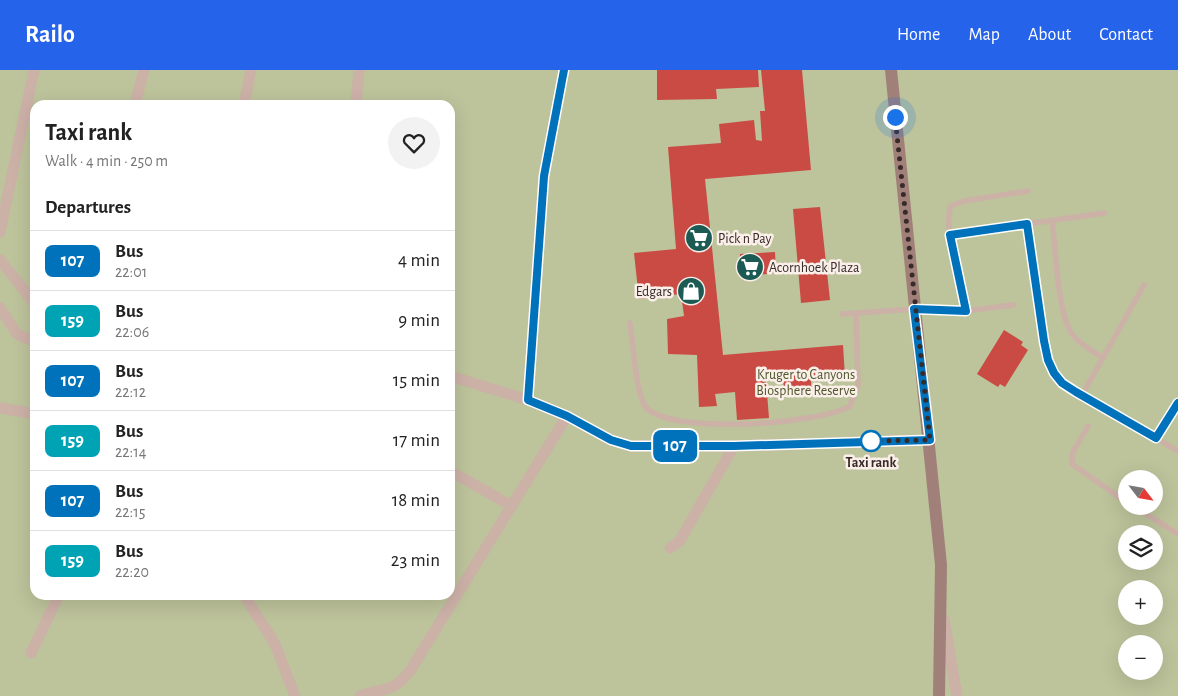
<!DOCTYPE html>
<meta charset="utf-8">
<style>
:root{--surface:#fff;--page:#f2f2f2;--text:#222;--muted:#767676;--line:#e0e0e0;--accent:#2563eb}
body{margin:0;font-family:"Alegreya Sans",sans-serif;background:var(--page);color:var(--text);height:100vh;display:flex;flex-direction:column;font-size:19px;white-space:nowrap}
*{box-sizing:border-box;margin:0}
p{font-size:16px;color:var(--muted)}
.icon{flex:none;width:28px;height:28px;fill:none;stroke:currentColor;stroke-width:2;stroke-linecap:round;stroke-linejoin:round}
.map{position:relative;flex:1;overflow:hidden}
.panel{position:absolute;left:30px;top:30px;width:425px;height:500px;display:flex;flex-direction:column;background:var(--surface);border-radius:15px;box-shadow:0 5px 20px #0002}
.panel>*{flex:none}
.badge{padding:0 10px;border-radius:8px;font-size:18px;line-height:32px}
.needle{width:32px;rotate:121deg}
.tools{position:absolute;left:1118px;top:400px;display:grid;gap:10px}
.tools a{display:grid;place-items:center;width:45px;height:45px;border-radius:50%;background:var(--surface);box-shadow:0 5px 20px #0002;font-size:25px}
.you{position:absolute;width:25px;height:25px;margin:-12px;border:4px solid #fff;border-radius:50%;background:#1a73e8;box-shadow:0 0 0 8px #1a73e833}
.map>.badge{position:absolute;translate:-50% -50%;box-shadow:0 0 0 2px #fff}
h2{padding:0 15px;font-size:19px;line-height:45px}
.round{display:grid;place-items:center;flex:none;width:52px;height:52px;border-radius:26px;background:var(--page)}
.headline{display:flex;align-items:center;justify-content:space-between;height:85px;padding:0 15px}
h1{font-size:24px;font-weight:700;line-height:38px}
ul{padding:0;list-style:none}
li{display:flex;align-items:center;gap:15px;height:60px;padding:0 15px;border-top:1px solid var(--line)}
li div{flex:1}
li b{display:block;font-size:19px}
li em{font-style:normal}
li .badge{min-width:55px;font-weight:700;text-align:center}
header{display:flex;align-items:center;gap:30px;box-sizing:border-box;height:70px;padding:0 25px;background:var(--accent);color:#fff}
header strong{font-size:24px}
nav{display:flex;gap:28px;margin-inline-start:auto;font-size:18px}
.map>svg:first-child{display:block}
</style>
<header>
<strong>Railo</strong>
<nav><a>Home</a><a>Map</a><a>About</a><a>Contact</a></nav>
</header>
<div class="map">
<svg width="1178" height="626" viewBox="0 0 1178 626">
<rect width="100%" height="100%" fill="#f3e4dc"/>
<!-- green -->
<path fill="#bdc39b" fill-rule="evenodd" d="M0 0H1178V626H0ZM35 35H450V525H35ZM1126 409H1154V436H1126ZM1126 464H1154V491H1126ZM1126 519H1154V546H1126ZM1126 574H1154V601H1126Z"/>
<!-- building -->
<path fill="#ca4b43" d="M657 0H758L759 17 716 19 717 29 657 30Z
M761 0H802L811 100 705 109 723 285 843 275 845 307 811 310V317L784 319 783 309 766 311 769 348 737 350 735 322 715 324 717 336 699 337 697 285 668 284 667 249 684 246 681 224 639 229 634 183 676 179 668 77 721 73 719 54 754 50 756 70 762 71 760 41H765Z
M820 137 830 230 801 233 793 139Z
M775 182 776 203 741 207 740 184Z
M1004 260 1023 272 1021 275 1028 280 1005 317 1000 314 998 317 977 304Z"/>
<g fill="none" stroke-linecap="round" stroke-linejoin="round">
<!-- lane -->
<path stroke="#ccb1a7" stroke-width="5.5" d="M1052 150C1056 178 1057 242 1072 264 1079 274 1093 281 1103 288
M1027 154 1044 271C1049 297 1054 307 1076 322L1178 381
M950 165 1104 143
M1013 235 966 241C962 215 942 158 951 136L964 131 1028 121
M842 244 914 239 966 241
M630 253C633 271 636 324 645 336 667 366 821 354 850 336L858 316 856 243
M1082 325 1144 215
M1088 356 1073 382 1072 394 1126 432
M1156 369 1178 333
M1133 436 1178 464"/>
<!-- street -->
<path stroke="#ccb1a7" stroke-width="11" d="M135 35 144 0
M244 35 251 0
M356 35 359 0
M0 162 34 0
M0 190 35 234
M0 238 17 264 35 272
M450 306 528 330 567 346 611 370 631 376H734L930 370
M528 330 544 106 564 0
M0 338 35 344
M450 401 512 436
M670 478 679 472 734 376
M244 525 275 574 295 626
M944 549 957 626
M31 583 59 525
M360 626C385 616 391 625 410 601L567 346"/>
<!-- secondary -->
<path stroke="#a08079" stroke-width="12" d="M891 0 941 495 939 626"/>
</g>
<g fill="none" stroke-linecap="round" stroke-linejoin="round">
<!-- line casing -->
<g stroke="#fff" stroke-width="11">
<path id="line" d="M564 0 544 106 528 330 567 346 611 370 631 376H734L930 370 914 239 966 241 950 165 1027 154 1044 271 1048 290 1054 303 1062 313 1076 322 1156 368 1178 333"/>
</g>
<!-- line -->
<use href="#line" stroke="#0072bc" stroke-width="8"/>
<!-- walk -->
<path stroke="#382a28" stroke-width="5" stroke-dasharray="0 9" d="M871 371 930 370 895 47"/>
</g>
<!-- icons -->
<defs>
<g id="supermarket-disc" transform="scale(1.4375)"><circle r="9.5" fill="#1c5b54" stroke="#faefe9"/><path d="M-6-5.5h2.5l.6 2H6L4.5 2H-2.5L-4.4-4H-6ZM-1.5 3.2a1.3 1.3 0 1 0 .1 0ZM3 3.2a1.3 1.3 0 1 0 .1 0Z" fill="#fff"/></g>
<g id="shop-disc" transform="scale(1.4375)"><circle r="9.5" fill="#1c5b54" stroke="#faefe9"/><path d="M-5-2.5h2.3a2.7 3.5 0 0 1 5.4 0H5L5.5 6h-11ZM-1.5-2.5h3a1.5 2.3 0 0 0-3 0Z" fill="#fff"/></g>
</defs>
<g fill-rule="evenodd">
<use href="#supermarket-disc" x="699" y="168"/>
<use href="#supermarket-disc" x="750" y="197"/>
<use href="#shop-disc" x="691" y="221"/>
</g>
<!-- markers -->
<circle fill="#fff" stroke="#0072bc" stroke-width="2.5" cx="871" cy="371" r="10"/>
<g text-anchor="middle" stroke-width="5" stroke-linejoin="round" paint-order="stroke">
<!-- poi labels -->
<g font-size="14" fill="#382a28" stroke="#faefe9" text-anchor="start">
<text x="718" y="173">Pick n Pay</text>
<text x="769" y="202">Acornhoek Plaza</text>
<text x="672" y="226" text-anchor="end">Edgars</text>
</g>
<!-- park labels -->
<g font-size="14" fill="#4f572b" stroke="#faefe9">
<text x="806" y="309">Kruger to Canyons<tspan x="806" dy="16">Biosphere Reserve</tspan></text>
</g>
<!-- stop labels -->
<g font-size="14" font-weight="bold" fill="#382a28" stroke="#faefe9">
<text x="871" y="397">Taxi rank</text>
</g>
</g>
</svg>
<div class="tools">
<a><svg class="needle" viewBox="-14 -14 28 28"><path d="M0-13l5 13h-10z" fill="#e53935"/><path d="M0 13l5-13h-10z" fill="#767676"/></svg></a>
<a><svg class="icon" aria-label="layers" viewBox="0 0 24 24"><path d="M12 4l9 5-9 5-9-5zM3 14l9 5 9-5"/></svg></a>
<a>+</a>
<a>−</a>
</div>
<div class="you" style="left:895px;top:47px"></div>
<b class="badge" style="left:675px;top:376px;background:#0072bc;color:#fff">107</b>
<section class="panel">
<div class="headline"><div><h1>Taxi rank</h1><p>Walk · 4 min · 250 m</p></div><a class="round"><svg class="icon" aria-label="heart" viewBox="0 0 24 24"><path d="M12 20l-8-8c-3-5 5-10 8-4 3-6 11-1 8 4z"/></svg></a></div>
<h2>Departures</h2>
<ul>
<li><span class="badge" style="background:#0072bc;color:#fff">107</span><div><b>Bus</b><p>22:01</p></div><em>4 min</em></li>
<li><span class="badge" style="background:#00a3b4;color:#fff">159</span><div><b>Bus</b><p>22:06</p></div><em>9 min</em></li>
<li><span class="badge" style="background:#0072bc;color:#fff">107</span><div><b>Bus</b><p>22:12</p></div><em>15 min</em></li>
<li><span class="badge" style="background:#00a3b4;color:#fff">159</span><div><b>Bus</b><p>22:14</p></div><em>17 min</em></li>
<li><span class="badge" style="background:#0072bc;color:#fff">107</span><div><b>Bus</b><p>22:15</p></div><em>18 min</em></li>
<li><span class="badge" style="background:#00a3b4;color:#fff">159</span><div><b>Bus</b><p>22:20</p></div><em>23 min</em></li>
</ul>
</section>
</div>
